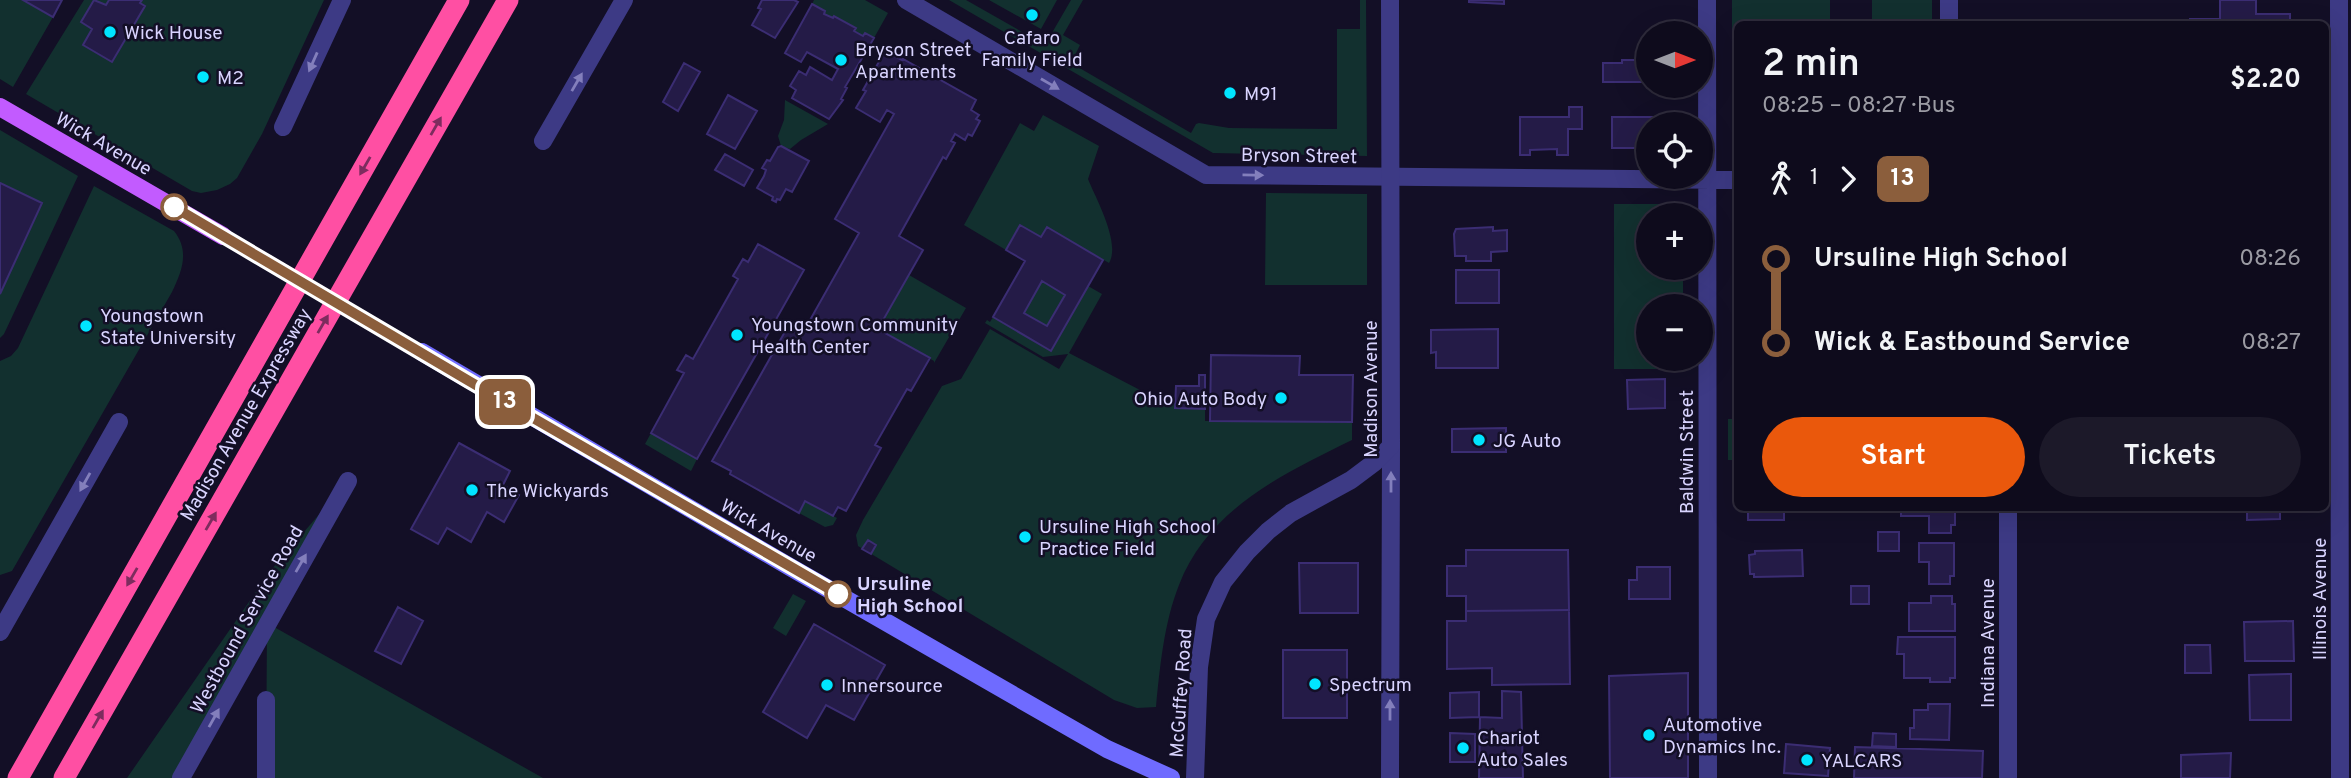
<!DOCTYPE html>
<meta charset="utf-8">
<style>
:root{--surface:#0e0b1c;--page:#1c1929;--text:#f1f3f6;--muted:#9b9ba3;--line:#2e2b3b;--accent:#ea580c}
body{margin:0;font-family:Overpass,sans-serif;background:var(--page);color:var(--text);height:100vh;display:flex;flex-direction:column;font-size:26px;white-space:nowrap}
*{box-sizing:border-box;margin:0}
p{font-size:23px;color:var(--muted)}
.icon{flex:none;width:38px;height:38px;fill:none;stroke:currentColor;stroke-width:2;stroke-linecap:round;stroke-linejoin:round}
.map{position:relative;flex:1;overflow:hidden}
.side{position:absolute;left:1734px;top:21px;width:595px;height:490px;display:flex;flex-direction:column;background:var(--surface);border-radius:10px;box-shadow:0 7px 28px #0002,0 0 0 2px var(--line)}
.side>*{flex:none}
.badge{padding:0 14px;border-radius:10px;font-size:24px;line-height:46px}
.needle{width:46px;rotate:90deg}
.buttons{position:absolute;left:1636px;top:21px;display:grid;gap:14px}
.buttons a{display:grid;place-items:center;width:77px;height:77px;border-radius:50%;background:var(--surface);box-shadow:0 7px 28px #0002,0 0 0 2px var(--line);font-size:35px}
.map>.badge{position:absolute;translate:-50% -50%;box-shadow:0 0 0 4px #fff}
.legs{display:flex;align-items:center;gap:10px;height:77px;padding:0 28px;font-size:23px}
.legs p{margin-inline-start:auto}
.head{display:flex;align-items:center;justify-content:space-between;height:119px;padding:0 28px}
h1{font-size:38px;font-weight:600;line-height:52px}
.button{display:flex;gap:14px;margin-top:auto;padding:14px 28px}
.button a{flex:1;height:80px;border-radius:42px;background:var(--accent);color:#fff;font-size:28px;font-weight:600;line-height:80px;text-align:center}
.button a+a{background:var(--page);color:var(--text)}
ul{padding:0 28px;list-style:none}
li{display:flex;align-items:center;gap:24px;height:84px;font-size:26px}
li i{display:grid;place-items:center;width:10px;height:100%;margin:0 9px;background:currentColor}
li i::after{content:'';width:18px;height:18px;margin:-9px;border:5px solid;border-radius:50%;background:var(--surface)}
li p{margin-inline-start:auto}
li:first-child i{background:linear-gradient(#0000 50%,currentColor 0)}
li:last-child i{background:linear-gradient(currentColor 50%,#0000 0)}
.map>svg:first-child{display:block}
</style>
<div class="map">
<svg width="2351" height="778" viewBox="0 0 2351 778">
<rect width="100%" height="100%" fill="#130f26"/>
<!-- green -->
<path fill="#12302f" d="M0 0H23L53 17 13 87 0 79Z
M84 0H324L262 134 237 178 230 184 217 190 201 193 192 191 26 94Z
M814 0H865L888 13 874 38 865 33 863 36 854 31 855 28 834 16 833 18 824 14 825 11 812 4Z
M949 0H966L1045 45 1071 0H1083L1063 35 1080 45 1071 63 1191 133 1196 124 1199 123 1229 128 1337 129V29H1360V0H1366L1367 156 1213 153Z
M989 0H1057L1041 29Z
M1732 0H1830V24H1738V58H1732Z
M1872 0H1932V24H1872Z
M785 100 828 124 801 140 790 149 781 146 778 136 784 120Z
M1043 115 1099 146 1088 179C1096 199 1121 243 1109 263L1047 227 1041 237 1020 225 1006 250 964 225 1020 123 1034 131Z
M0 130 78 176 4 334 0 338V294L42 203 0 183Z
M94 186 174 231C190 251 182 271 172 292L12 571 0 575V361L11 356 18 348Z
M1266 193 1367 194V285H1265Z
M1614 204H1683V215H1648V268H1683V306H1648V359H1683V369H1614Z
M909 275 966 308 934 363V361L878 329Z
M1042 281 1065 295 1047 326 1024 313Z
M1088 286 1102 294 1069 353 1163 402 1175 403 1176 408 1205 409V421L1352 422V440C1283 474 1208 509 1179 585 1164 623 1160 666 1156 707L1137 708 1114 700 858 546 856 535 863 520 942 386 961 379 990 329 1059 369 1068 354 1043 357 985 323 987 320 990 322 993 317 1051 350Z
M1728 419H1738V460H1728Z
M651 433 697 459 691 471 645 444Z
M348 481 267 623 543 778H266L267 625 181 778H127L271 570Z
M805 501 837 518 833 525 825 527 799 513Z
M793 594 806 601 786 636 773 628Z"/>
<!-- building -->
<path fill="#241b47" stroke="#3b2d73" stroke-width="2" fill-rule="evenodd" d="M23 0H62L53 17Z
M94 0 106 5 109 0H142L140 3 145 6 112 62 83 45 92 29 81 22Z
M762 0H794L798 2 775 38 752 25 761 9 758 8Z
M1469 0H1504V4L1469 2Z
M2220 0H2256V14H2290V24H2190V19H2220Z
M812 4 825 11 824 14 833 18 834 16 856 28 854 31 863 36 865 33 874 38 845 87 847 88 841 99 843 100 829 119 792 98 796 90 790 86 799 71 806 75 810 67 832 80 838 69 807 52 801 62 785 53Z
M885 51 902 60 903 59 976 100 971 110 979 115 976 119 980 121 972 136 968 134 965 140 955 134 951 141 955 143 946 159 943 157 899 236 923 250 878 329 930 358 911 391 907 389 875 445 881 448 846 511 838 507 833 516 805 501 799 513 730 474 731 471 712 461 791 321 805 329 859 233 835 219 894 114 887 110 880 122 856 108 866 91 863 90Z
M1622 60H1648V82H1603V63H1622Z
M684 63 700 72 678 111 663 102Z
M728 95 757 111 735 149 707 134Z
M1569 107H1582V129H1568V155H1557V149L1530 150V155H1520V117H1569Z
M1612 117H1661V124H1648V148H1612Z
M781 146 809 161 792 192 786 189 780 200 777 199 776 202 772 200 773 197 757 188 764 176 766 170 762 168 767 160 770 161 778 147Z
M725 154 753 170 744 186 715 170Z
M0 183 42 203 0 294Z
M1020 225 1041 237 1047 227 1103 260 1051 351 993 317 1025 261 1006 250ZM1042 281 1065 295 1047 326 1024 313Z
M1493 227V231L1507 230V251L1491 252V261H1466V256H1455L1454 234 1456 229Z
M758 244 804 270 697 459 651 433 684 373 677 370 686 355 693 359 738 279 733 276 743 259 748 262Z
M1456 270H1499V303H1456Z
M1498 329V368H1436V352L1431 353V330Z
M1211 355 1300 356 1299 375H1353L1352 422 1210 421Z
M1199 375H1205V409L1175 408 1176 386H1199Z
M1665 379V408L1628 409 1627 380Z
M1506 428V452H1452V429Z
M459 443 510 471 503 485 519 495 504 522 487 512 471 542 447 528 438 544 411 529Z
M1748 508H1784V520H1748Z
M1901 508H1955V525H1951V533H1929V516H1901Z
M2247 508H2280V519L2247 520Z
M1878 532H1899V551H1878Z
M868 540 876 545 871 554 862 549Z
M1919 543H1954V576H1950V584H1929V562H1919Z
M1466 550H1568L1569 610 1466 611V596H1447V566H1466Z
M1802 550 1803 576 1754 577V574H1750L1749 555 1755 554V551Z
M1299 563H1358V613H1300Z
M1637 567H1670V599H1629V580H1637Z
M1851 586H1869V604H1851Z
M1931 596H1952V604H1955V631H1909V603H1931Z
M398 607 423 621 401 664 375 651Z
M1569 610 1570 684 1492 685V668L1447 669V621H1466V611Z
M2293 621 2294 661H2245L2244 622Z
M814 624 885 665 854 720 826 705 807 738 763 712Z
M1898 637H1955V678H1950V682H1930V678H1904V654H1897Z
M2185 645H2210L2211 673H2185Z
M1283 650H1347V718H1283Z
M1688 673V778H1610L1609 676Z
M2291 674V720H2250L2249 675Z
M1502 691 1521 692 1523 778H1479L1480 717 1502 718Z
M1479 692V717L1450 718V693Z
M1928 704H1950L1949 740 1910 739V728H1914V710H1928Z
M1450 733 1475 734V762H1450Z
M1873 733 1896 734V747L1872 746Z
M1786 744 1830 748 1828 776 1784 773Z
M1855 747 1983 751 1982 778H1854Z
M2231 753 2230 778H2181V755Z"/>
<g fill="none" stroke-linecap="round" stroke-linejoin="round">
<!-- minor -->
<path stroke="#3d3a85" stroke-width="18" d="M906 0 1206 175 1738 180
M1707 0 1708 778
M2339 0 2340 778
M1949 24V0
M266 700V778
M1390 778 1391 446
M2008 778V508"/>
<!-- tertiary -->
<path stroke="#3d3a85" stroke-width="18" d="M283 127 342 0
M543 141 624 0
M0 632 119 422
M181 778 348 481
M1195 778 1199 667 1206 619 1223 582 1247 552 1268 531 1291 513 1351 480 1375 462 1391 446 1390 0"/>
<!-- secondary -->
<path stroke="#6f6bff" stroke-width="18" d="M422 352 790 567 1107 749 1171 778"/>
<!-- primary -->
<path stroke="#c25bff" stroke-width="18" d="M0 107 223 236"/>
<!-- motorway -->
<path stroke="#ff4fa3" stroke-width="21" d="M18 778 459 0
M64 778 508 0"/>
</g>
<!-- one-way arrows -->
<defs><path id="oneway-solid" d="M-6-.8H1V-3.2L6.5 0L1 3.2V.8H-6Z" transform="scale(1.75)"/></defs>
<g fill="#837fbc">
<use href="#oneway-solid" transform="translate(313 62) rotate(114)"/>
<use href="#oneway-solid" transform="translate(577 82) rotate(-60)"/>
<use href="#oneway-solid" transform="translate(1050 84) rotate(30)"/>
<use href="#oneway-solid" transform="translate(1253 175) rotate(1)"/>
<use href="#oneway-solid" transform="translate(85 482) rotate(119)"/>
<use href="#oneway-solid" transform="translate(1391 482) rotate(-90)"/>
<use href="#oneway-solid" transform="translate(301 563) rotate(-60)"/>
<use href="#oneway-solid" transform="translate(1390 710) rotate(-90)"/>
<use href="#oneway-solid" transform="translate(214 718) rotate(-61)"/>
</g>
<g fill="#7d2c5e">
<use href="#oneway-solid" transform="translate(436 126) rotate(-60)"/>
<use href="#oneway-solid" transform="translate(365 166) rotate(120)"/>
<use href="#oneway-solid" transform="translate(323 324) rotate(-60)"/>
<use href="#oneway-solid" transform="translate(211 521) rotate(-60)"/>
<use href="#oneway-solid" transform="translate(132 577) rotate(120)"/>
<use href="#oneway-solid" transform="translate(98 719) rotate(-60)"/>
</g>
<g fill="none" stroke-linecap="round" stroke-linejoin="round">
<!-- line-1 casing -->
<g stroke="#fff" stroke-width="16">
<path id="line-1" d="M174 207 469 381 838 594"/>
</g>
<!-- line-1 -->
<use href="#line-1" stroke="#8b5e3c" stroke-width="10"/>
</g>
<!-- markers -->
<g fill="#00e5ff" stroke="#130f26" stroke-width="2.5">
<circle cx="1032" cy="15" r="7"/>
<circle cx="110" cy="32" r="7"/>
<circle cx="841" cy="60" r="7"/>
<circle cx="203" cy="77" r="7"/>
<circle cx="1230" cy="93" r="7"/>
<circle cx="86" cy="326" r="7"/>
<circle cx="737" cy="335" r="7"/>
<circle cx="1281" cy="398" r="7"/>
<circle cx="1479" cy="440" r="7"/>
<circle cx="472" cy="490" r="7"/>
<circle cx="1025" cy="537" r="7"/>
<circle cx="1315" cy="684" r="7"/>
<circle cx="827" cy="685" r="7"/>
<circle cx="1649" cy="735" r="7"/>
<circle cx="1463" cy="748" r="7"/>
<circle cx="1807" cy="760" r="7"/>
</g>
<g fill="#fff" stroke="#8b5e3c" stroke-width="3.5">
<circle cx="174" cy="207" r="12"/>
<circle cx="838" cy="594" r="12"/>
</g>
<g text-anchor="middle" stroke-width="5" stroke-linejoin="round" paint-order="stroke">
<!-- poi labels -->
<g font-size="19" fill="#d9d4ff" stroke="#130f26" text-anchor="start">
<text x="124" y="39">Wick House</text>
<text x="1032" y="44" text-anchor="middle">Cafaro<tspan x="1032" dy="22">Family Field</tspan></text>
<text x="855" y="56">Bryson Street<tspan x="855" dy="22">Apartments</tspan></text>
<text x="217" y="84">M2</text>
<text x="1244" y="100">M91</text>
<text x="100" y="322">Youngstown<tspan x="100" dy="22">State University</tspan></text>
<text x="751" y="331">Youngstown Community<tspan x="751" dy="22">Health Center</tspan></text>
<text x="1267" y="405" text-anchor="end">Ohio Auto Body</text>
<text x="1493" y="447">JG Auto</text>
<text x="486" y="497">The Wickyards</text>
<text x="1039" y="533">Ursuline High School<tspan x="1039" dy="22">Practice Field</tspan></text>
<text x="1329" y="691">Spectrum</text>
<text x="841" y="692">Innersource</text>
<text x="1663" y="731">Automotive<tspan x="1663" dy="22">Dynamics Inc.</tspan></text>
<text x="1477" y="744">Chariot<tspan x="1477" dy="22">Auto Sales</tspan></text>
<text x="1821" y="767">YALCARS</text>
</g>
<!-- street labels -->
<g font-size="19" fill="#d9d4ff" stroke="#130f26">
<text transform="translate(104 143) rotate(30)" y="7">Wick Avenue</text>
<text transform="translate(1299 155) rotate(1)" y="7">Bryson Street</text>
<text transform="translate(1370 389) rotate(-90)" y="7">Madison Avenue</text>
<text transform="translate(245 414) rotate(-60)" y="7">Madison Avenue Expressway</text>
<text transform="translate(1686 452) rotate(-90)" y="7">Baldwin Street</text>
<text transform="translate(769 530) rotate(30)" y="7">Wick Avenue</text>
<text transform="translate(2319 599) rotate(-90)" y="7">Illinois Avenue</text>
<text transform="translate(246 619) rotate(-61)" y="7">Westbound Service Road</text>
<text transform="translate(1987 643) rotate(-90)" y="7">Indiana Avenue</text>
<text transform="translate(1180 693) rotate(-86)" y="7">McGuffey Road</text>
</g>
<!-- stop labels -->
<g font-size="19" font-weight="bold" fill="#d9d4ff" stroke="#130f26" text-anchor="start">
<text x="857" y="590">Ursuline<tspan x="857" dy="22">High School</tspan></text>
</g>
</g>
</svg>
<div class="buttons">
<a><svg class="needle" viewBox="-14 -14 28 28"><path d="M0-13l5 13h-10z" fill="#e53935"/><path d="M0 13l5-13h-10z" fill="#9b9ba3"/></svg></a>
<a><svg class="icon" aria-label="locate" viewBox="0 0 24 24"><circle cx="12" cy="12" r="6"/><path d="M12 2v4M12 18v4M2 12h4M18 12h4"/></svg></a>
<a>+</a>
<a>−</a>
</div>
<b class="badge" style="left:505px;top:402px;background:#8b5e3c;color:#fff">13</b>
<section class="side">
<div class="head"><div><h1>2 min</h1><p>08:25 – 08:27 · Bus</p></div><b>$2.20</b></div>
<div class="legs"><svg class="icon" aria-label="walk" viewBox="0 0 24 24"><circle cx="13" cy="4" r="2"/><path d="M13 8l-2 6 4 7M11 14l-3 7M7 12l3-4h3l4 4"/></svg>1<svg class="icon" aria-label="forward" viewBox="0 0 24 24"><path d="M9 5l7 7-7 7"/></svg><b class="badge" style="background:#8b5e3c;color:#fff">13</b></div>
<ul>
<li><i style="color:#8b5e3c"></i><b>Ursuline High School</b><p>08:26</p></li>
<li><i style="color:#8b5e3c"></i><b>Wick &amp; Eastbound Service</b><p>08:27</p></li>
</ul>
<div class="button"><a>Start</a><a>Tickets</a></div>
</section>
</div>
